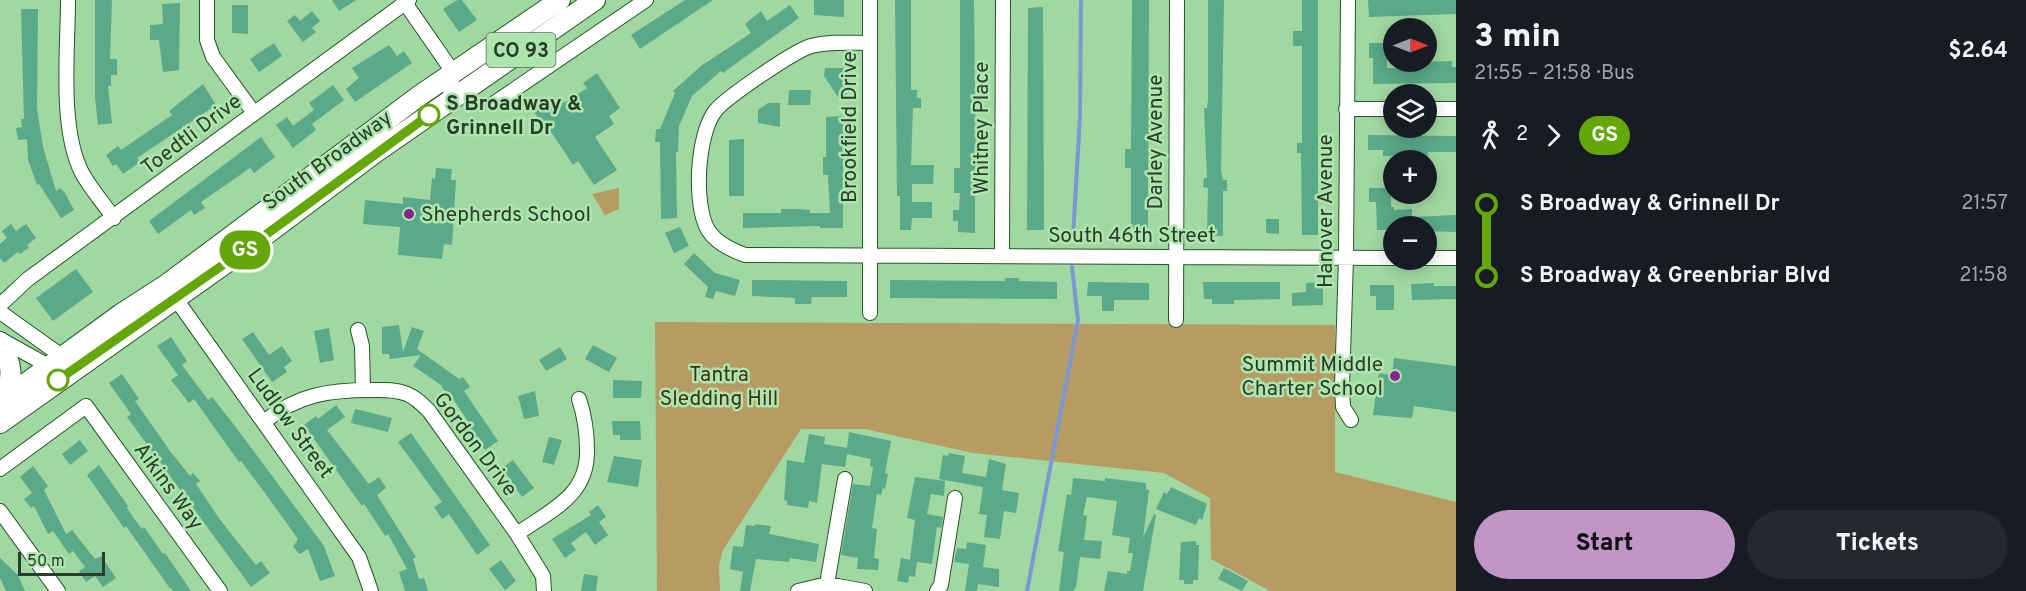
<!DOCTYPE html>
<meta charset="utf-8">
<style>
:root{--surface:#171b24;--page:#242831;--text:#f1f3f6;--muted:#9ea1a6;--accent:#c196c7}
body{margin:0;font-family:Overpass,sans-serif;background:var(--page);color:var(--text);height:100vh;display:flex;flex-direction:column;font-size:22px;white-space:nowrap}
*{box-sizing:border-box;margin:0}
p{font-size:20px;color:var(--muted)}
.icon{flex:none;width:33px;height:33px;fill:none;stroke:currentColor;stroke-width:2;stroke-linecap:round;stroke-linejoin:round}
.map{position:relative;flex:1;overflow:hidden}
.sheet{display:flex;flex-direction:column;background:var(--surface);width:570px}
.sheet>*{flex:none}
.badge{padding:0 12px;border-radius:20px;font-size:21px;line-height:39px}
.needle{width:39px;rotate:90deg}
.buttons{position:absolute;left:1383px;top:18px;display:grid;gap:12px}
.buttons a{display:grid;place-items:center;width:54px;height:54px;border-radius:50%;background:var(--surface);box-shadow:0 3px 15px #0003;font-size:30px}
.scale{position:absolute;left:18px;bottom:15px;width:87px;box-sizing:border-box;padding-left:6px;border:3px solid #283e28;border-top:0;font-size:16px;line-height:21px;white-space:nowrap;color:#283e28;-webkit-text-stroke:4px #aee5ae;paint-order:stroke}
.map>.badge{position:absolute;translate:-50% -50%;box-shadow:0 0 0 3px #fff}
.legs{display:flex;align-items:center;gap:9px;height:66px;padding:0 18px;font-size:20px}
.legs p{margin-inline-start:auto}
.summary{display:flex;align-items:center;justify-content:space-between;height:102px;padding:0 18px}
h1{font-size:33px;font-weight:800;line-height:45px}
.cta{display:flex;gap:12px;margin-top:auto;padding:12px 18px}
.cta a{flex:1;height:69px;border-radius:36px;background:var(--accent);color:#111;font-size:24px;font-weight:800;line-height:69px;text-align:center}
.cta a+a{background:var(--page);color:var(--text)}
ul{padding:0 18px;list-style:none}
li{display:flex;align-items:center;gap:21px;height:72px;font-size:22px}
li i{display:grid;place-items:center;width:9px;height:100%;margin:0 8px;background:currentColor}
li i::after{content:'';width:15px;height:15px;margin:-8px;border:4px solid;border-radius:50%;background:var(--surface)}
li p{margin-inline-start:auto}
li:first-child i{background:linear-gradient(#0000 50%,currentColor 0)}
li:last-child i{background:linear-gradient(currentColor 50%,#0000 0)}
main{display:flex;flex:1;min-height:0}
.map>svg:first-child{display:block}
</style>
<main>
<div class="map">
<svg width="1456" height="591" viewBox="0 0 1456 591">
<rect width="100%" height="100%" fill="#a1d8a1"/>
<!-- green -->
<path fill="#b69b63" d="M619 188V209L605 215 592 194Z
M655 322 1335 325V472L1456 502V591H1270L1211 559 1210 498 1164 473 973 453 865 429H801L723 550 719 565 720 591H657Z"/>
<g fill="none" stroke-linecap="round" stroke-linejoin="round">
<!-- stream -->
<path stroke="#7c98d3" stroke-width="4" d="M1073 237 1080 116 1081 0
M1027 591 1078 320 1072 267"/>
</g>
<!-- building -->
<path fill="#5aa988" d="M95 0H112L110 59H117V75H111V86H108L112 123 98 125 95 98Z
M332 0H356L339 11Z
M457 0H462L477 20 459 32 443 9Z
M685 0H713L640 49 631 35Z
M814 0H844V17L814 15Z
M895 0H911V90H917V98H921V108H913L911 165H934L933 184H912V202H932V218H912L911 230H900V196H897Z
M960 0H974L976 177H980V193H975V233L958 232V221H953V210H959L960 193H954V168H960Z
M1132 0H1149L1148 237H1131V168H1125V149H1131Z
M1208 0H1224L1221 171 1223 180H1227V191H1223V236H1207L1208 188 1203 187 1204 178H1207L1204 108H1207L1208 100Z
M1302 0H1318V235H1302L1301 153H1297V143H1302V46H1293V31H1302Z
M1368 0H1456V14L1369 17Z
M180 3 179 70 163 72 159 40H150V25L163 24 162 4Z
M232 5H248V34L232 33Z
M790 5 799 18 723 73 721 71 692 96 679 126 678 152H676L677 218 661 219 660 142H655L656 129H660L675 93 673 91 701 66 751 33 745 24 761 11 767 21Z
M1043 7 1044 230H1027L1028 8Z
M21 9H38L37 108 43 147 56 191 60 188 65 193 74 210 61 218 39 184 37 185 28 160 27 139 18 140 16 128 22 127 21 119H24Z
M312 11 320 21 312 28 316 32 303 42 287 21 295 15 300 21Z
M274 43 282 56 259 72 250 59Z
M1369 43H1387V68H1412V64L1419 62 1452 61V67H1456V83L1373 84V58H1369Z
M389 45 397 56 404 51 412 63 355 102 346 89 359 78 352 68Z
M825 68H847V97H838L824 76Z
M597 73 620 108 609 116 614 124 595 137 617 170 594 185 578 161 573 165 544 121 541 122 534 112 559 96 564 103 587 88 583 83Z
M203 84 216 105 137 158 140 162 123 174 116 164 113 166 106 155 118 146 121 150 172 115 169 111Z
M333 85 344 100 312 124 316 130 293 148 276 125 287 117 293 126 314 110 309 103Z
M789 90H811L810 105H788Z
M768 103H780V127L758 123V110Z
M843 116V228H820V226L743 228V213H781V209H798L810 210V213H830L828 175H823V157H826V117Z
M1368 135 1456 136V152H1428V160H1406V156H1383V150H1368Z
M261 137 275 157 254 173 250 168 201 202 205 208 194 215 191 210 158 234 149 221Z
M744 139V196H729V140Z
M436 168 452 169 451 180H456L452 245 444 244 442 259 398 255 400 227 363 224 365 200 403 204V197L430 200 432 178 435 179Z
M1369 188H1391V207H1394V210L1412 209V217L1456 215V232L1426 231V226H1410V224H1393V230H1377L1376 202H1369Z
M1266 219H1279V234L1266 233Z
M11 224 16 231 26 224 36 238 27 245 29 248 24 251 20 254 18 252 4 263 0 258V244L7 238 2 231Z
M680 227 689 246 674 253 665 233Z
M694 253 715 273 740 280 735 296 716 291 713 299 705 297 708 287 684 264Z
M76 269 93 292 53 321 36 298Z
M1005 278H1019V281L1057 282V299L890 298V280L1005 281Z
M752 280 847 281V297H812L811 304H795V298L752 296Z
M1088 282 1149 283V300H1114V311H1102V296H1087Z
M1203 282H1280V299L1234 300V304H1212V299H1204Z
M1323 282V305L1292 306V293L1306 292V283Z
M1434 283V286H1456V299L1412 300 1411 284Z
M1370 285H1394V310H1376V296H1370Z
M399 325 403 352 412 327 424 331 417 349 459 379 463 377 470 387 464 391 498 441 485 450 466 425 469 423 453 399 451 401 441 385 413 366 421 355 390 359 389 354H382V327Z
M329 328 334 360 320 363 314 331Z
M253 332 269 355 282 346 292 361 284 367 287 372 272 382 242 339Z
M171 337 187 361 182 365 208 400 212 397 235 426 324 546 335 576 320 581 308 549 300 554 293 547 298 539 262 489 241 461 239 462 194 399 189 403 171 380 178 375 157 346Z
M593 345 617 358 609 372 585 359Z
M560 347 567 359 546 371 539 360Z
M1394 358 1456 366V412L1414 406 1412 418 1373 415 1379 373 1392 375Z
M122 374 139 399 135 401 170 451 190 476 193 473 200 481 196 484 221 521 256 565 261 561 270 573 251 587 127 417 131 414 109 383Z
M613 380 642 381 641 398H613Z
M535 391 539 416 524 419 518 396Z
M336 405 345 417 327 430 369 484 379 477 386 488 377 495 416 557 413 559 419 579 424 578 428 591H405L399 572 407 569 388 534 385 536 364 504 362 506 359 502 304 425 316 416 318 419Z
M355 409 392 418 388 432 351 423Z
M612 421H640L641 440H620V435H613Z
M849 432 891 441 885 473 888 474 885 489 883 488 881 495 877 494 872 528 877 529 874 558 879 559 878 570 857 569 858 558 841 555 853 484 870 486 873 467 870 466 871 459 847 454 845 467 822 464 817 503 809 501 808 508 787 505V501L784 500 787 460 804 463 809 434 825 437 824 444 847 448Z
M411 433 490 545 477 555 449 514 442 519 434 507 442 502 398 442Z
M549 437 562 440 554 465 542 462Z
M80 440 88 451 70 465 62 454Z
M949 453 965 456 962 473 986 477 989 459 1006 464 1002 490 1019 493 1016 513 1004 511 1000 539 984 537 987 515 979 514 983 487 939 479 943 455 948 456Z
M614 456 642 460 638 487 607 482Z
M513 460 534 488 522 497 502 468Z
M99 465 128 506 127 508 133 517 142 529 144 527 163 554 165 553 191 591H174L169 587 126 526 124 528 87 475Z
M33 466 48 486 44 490 66 534 72 530 95 559 101 556 116 578 103 587 95 576 86 582 79 571 85 567 73 551 69 554 53 531 48 534 34 506 31 508 24 499 32 493 20 477Z
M915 477 945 481 944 496 931 494 927 514 943 517 941 528 937 527 932 564 917 562 915 577 909 576 908 583 897 581 901 558 910 560 915 520 907 518Z
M1073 478 1105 481V478L1146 483V489L1149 490 1143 538 1154 514 1156 515 1143 591H1104L1108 571 1127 574V571H1130L1133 553H1128L1130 538 1112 535 1117 501 1087 497 1083 515 1087 516 1084 540 1102 541 1100 559 1080 557 1076 587 1073 591H1059L1064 552 1058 551 1067 494 1071 495Z
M1171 487 1207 504 1202 520 1199 518 1196 525 1156 509 1164 492 1167 494Z
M598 505 606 517 599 522 608 535 595 545 586 532 571 543 576 550 565 558 552 539 591 515 589 512Z
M755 524 771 526 769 534 819 544 816 562 790 558 789 562 756 559 750 591H740L743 572 730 569 733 546 743 547 746 525 755 526Z
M1196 541V545H1199L1198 580H1193V584H1184V580H1179L1181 542Z
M967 542 986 545 983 567 999 569V587L978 584 977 591H965L969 564 954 562 957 548 966 549Z
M0 558 18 575 25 591H6L0 578Z
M501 560 516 581 505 590 489 569Z
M1224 568 1248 581 1242 591 1218 579Z
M584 574 598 576 596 591H581Z"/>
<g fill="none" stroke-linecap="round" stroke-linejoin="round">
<!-- minor casing -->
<g stroke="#235727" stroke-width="16">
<path id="minor" d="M68 0C68 50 59 128 82 173 91 189 103 203 114 218
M207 0V40L213 57 254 113
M403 0 453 72 449 102
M1348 0 1346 258 1342 387 1343 407 1351 420
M870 43C851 43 830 41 811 46 794 51 727 97 716 110 697 133 693 204 708 230 716 243 731 250 745 255L1394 258
M493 104 646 0
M1346 109H1394
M1426 109H1456
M1002 256 1003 0
M1426 258H1456
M171 292 359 557 371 591
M0 305 28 279 409 0
M0 312 63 357 66 364
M870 313V0
M1176 320 1177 0
M358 330 362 346 363 390
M0 339 56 370
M265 421C297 395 329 390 370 390 382 390 395 389 407 394 415 397 422 404 429 411L517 534 543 576 544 591
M0 469 86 406 220 591
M0 511 58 591
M517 534C551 510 588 496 587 450 587 431 585 417 579 399
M827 584 845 479
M798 591 827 584 865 591
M937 591 941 585 955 498"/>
</g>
<!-- highway casing -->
<g stroke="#235727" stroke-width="22">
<path id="highway" d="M0 342C12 364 15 377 2 400
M0 402 121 314 166 285 419 96 560 0
M0 423 260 239 376 152 595 0"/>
</g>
<!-- minor -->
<use href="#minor" stroke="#fff" stroke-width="14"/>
<!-- highway -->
<use href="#highway" stroke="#fff" stroke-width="20"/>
</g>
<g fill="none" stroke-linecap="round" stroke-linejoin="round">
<!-- line-1 casing -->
<g stroke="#fff" stroke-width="14">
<path id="line-1" d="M58 380 260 239 429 115"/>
</g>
<!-- line-1 -->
<use href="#line-1" stroke="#64a70b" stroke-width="9"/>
</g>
<!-- markers -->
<g fill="#fff" stroke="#64a70b" stroke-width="3">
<circle cx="429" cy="115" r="10"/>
<circle cx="58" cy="380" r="10"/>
</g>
<g fill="#86248d" stroke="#aee5ae" stroke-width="2">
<circle cx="409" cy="214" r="6"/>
<circle cx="1395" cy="376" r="6"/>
</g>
<g text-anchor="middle" stroke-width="5" stroke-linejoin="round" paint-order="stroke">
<!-- shield labels -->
<rect fill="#aee5ae" stroke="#507050" stroke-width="1.5" x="486.5" y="33" width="69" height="34" rx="4.5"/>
<g font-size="20" font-weight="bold" fill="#283e28">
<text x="521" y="57">CO 93</text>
</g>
<!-- stop labels -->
<g font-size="21" font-weight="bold" fill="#283e28" stroke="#aee5ae" text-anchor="start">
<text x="446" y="110">S Broadway &amp;<tspan x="446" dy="24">Grinnell Dr</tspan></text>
</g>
<!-- street labels -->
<g font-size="21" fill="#283e28" stroke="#aee5ae">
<text transform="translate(849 127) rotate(-90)" y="7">Brookfield Drive</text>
<text transform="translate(981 128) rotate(-90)" y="7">Whitney Place</text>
<text transform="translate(191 134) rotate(-37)" y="7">Toedtli Drive</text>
<text transform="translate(1155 142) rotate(-90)" y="7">Darley Avenue</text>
<text transform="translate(327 160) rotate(-36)" y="7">South Broadway</text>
<text transform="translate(1325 211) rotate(-90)" y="7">Hanover Avenue</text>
<text x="1132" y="242">South 46th Street</text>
<text transform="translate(291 423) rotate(54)" y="7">Ludlow Street</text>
<text transform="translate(476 444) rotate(53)" y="7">Gordon Drive</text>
<text transform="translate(169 486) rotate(54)" y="7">Aikins Way</text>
</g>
<!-- poi labels -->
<g font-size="21" fill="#283e28" stroke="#aee5ae" text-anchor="start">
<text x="421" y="221">Shepherds School</text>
<text x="1383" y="371" text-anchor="end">Summit Middle<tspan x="1383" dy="24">Charter School</tspan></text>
</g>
<!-- park labels -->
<g font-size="21" fill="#403214" stroke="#aee5ae">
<text x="719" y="381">Tantra<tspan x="719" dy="24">Sledding Hill</tspan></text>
</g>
</g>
</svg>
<div class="buttons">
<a><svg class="needle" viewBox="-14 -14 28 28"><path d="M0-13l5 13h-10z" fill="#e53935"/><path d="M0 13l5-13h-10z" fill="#9ea1a6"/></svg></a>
<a><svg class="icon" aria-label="layers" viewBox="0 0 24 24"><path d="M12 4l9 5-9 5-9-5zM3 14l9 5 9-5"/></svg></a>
<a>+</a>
<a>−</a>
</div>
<div class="scale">50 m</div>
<b class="badge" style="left:245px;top:250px;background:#64a70b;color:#fff">GS</b>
</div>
<section class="sheet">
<div class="summary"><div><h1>3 min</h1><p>21:55 – 21:58 · Bus</p></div><b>$2.64</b></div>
<div class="legs"><svg class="icon" aria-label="walk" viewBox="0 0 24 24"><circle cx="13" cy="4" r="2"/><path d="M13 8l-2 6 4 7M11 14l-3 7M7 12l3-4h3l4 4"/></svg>2<svg class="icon" aria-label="forward" viewBox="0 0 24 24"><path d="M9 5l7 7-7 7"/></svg><b class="badge" style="background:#64a70b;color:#fff">GS</b></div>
<ul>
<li><i style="color:#64a70b"></i><b>S Broadway &amp; Grinnell Dr</b><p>21:57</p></li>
<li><i style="color:#64a70b"></i><b>S Broadway &amp; Greenbriar Blvd</b><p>21:58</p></li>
</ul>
<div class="cta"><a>Start</a><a>Tickets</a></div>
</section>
</main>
